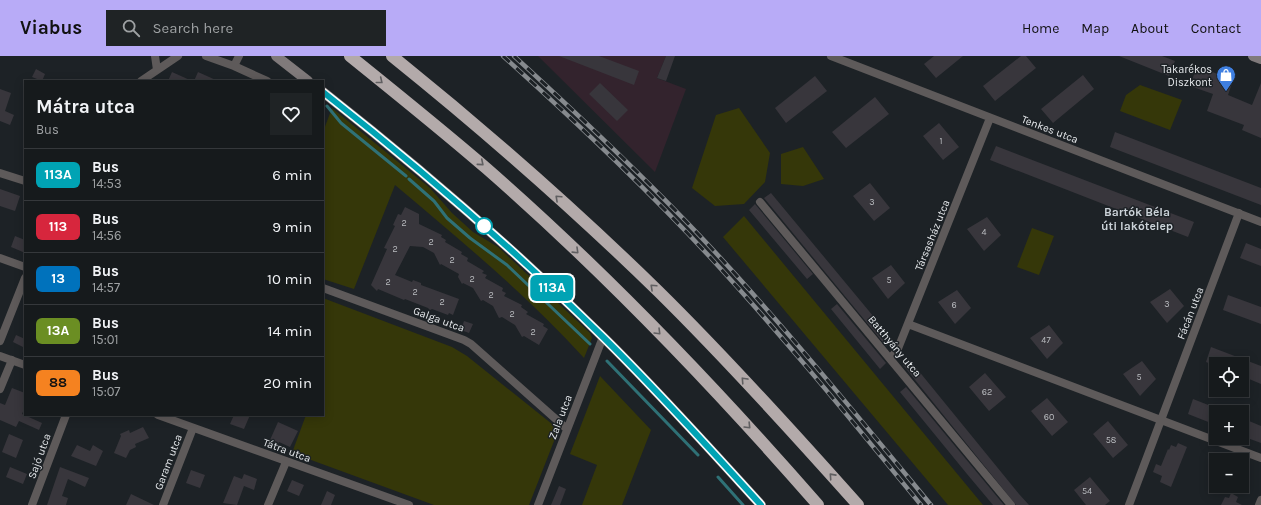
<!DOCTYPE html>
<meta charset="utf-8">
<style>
:root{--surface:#161a1c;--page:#1f2325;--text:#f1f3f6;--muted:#9ea1a3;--line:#35383b;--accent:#b8abf7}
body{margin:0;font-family:Karla,sans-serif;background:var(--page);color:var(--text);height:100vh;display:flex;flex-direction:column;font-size:15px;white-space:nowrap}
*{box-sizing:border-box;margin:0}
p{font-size:13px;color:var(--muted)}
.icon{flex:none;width:22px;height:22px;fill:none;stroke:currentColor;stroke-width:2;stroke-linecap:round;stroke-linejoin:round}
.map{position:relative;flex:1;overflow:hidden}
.sheet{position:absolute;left:24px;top:24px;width:300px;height:336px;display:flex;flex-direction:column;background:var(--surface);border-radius:0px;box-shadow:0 2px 10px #0003,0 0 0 1px var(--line)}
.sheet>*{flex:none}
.badge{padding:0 8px;border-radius:6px;font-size:14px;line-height:26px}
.fabs{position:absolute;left:1209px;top:301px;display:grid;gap:8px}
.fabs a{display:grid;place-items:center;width:40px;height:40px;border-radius:0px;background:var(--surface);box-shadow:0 2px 10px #0003,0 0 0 1px var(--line);font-size:20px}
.map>.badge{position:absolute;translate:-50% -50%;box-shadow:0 0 0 2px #fff}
.round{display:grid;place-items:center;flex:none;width:42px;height:42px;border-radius:0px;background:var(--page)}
.overview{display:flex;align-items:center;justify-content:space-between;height:68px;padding:0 12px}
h1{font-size:19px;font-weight:700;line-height:30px}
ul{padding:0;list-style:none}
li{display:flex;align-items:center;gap:12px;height:52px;padding:0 12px;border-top:1px solid var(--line)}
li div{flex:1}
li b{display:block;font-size:15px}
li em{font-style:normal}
li .badge{min-width:44px;font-weight:700;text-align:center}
header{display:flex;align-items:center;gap:24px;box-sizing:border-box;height:56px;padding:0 20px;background:var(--accent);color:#111}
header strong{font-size:19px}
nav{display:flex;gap:22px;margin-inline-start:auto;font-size:14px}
.search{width:280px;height:36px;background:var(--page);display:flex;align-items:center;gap:10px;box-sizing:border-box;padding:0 14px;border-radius:0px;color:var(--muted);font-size:15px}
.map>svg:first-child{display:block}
</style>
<header>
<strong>Viabus</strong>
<div class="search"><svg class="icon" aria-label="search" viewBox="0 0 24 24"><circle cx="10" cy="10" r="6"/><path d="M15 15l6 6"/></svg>Search here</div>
<nav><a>Home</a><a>Map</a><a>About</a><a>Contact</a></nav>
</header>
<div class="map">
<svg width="1261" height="449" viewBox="0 0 1261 449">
<rect width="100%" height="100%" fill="#1d2226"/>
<!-- industrial -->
<path fill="#33232d" d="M538 0H666L657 22 686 33 655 116Z"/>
<!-- green -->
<path fill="#353709" d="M1140 29 1182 44 1170 74 1120 55 1126 39Z
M332 52 430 132 452 157 473 176 498 191 590 277 592 282 584 302C527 239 460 184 395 129L354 233 323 223V76Z
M739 52 770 97 765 126 744 148 715 150 692 132 716 59Z
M803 91 824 123 803 130 781 128V98Z
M744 160 983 449H948L723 181Z
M1032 172 1054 180 1039 219 1017 211Z
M323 242 452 291 467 300 552 368 556 375V380L529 449H434L292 397 306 359H323Z
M600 320 651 374 622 449H582L597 409 570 398Z"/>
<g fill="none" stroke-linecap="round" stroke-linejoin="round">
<!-- stream -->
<path stroke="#2f7176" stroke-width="3" d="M327 50 341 67 406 120
M409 123 434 145 447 162 470 182 507 209 590 288
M607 305 698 399
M718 421 743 449"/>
</g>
<!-- building -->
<path fill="#38363c" d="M559 0H599L639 15 634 29Z
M666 0H675L666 25 657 22Z
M934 0H963L936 22 924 8Z
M1021 0H1026L1036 12 995 45 983 30Z
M1119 0H1162L1175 5 1169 20Z
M1197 10 1233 24 1228 39 1252 49 1261 27V82L1242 74 1244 69 1207 55 1213 38 1190 30Z
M36 13 45 18 42 25 32 21Z
M172 16 192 25H168Z
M198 16 218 25H194Z
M1083 19 1094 33 1053 67 1041 53Z
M815 20 827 35 786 67 775 52Z
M600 27 628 54 617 65 589 38Z
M0 33 11 37 5 55 14 59 10 69 0 65Z
M875 41 889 58 846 92 832 76Z
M939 67 959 91 943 104 923 80Z
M1115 76 1261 132V149L1110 91Z
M996 90 1194 166 1188 181 990 104Z
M870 127 890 152 874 165 853 140Z
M0 133 20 140 15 155 0 150Z
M771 137 893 284 886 290 764 142Z
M755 148 813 218 807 223 749 154Z
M405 151 419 158V168L442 179 441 181 446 184 445 186 462 196 461 198 468 202 467 205 484 215 482 217 487 219 485 222 503 232 502 235 506 237 504 240 522 249 521 251 528 256 526 258 544 268 543 270 548 273 539 289 524 280 522 281 515 269 502 261 499 262 493 250 483 244 481 245 473 232 463 227 462 228 458 221 459 218 441 208 440 209 434 197 423 191 410 190 395 219 412 226 413 224 421 227V229L459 243 453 259 449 257 448 259 432 253 430 254 428 252 405 243 404 244 378 233 377 235 371 229 387 193 384 192 395 170 393 169 398 158 401 159Z
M987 161 1001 179 984 195 967 173Z
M15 180 25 184 23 196 11 191Z
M1246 187 1261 193V210L1240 202Z
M891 209 905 227 888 243 872 222Z
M1170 233 1184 250 1167 267 1150 246Z
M957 234 971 252 955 268 938 246Z
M1228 239 1261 251V268L1223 254Z
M837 248 886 307 880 313 831 253Z
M464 265 473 268 469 277 461 274Z
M1049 269 1063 287 1047 303 1030 282Z
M16 279 25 283V292L13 286Z
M1211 291 1261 310V328L1242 320V308H1216V310L1206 306Z
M909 303 1019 438 1029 449H1016L903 309Z
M1142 305 1156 323 1140 340 1123 318Z
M985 317 1006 341 989 355 969 331Z
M906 331 1004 449H993L967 418 900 336Z
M12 332 25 337V351L22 358 42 367 39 374 19 365 16 371 0 364V347L5 349Z
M1047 342 1068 366 1052 380 1031 355Z
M1193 343 1216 352V369L1188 358Z
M234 359H250L244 373 230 368Z
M1242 362 1261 370V387L1242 380Z
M1108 365 1128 389 1113 402 1093 378Z
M278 366 298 375 290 391 279 386 278 388 270 384Z
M143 371 149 382 135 388 136 391 130 394 126 402 114 397 121 380 120 378 129 374 130 377Z
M9 378 23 384 16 402 2 396Z
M1178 387 1187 391 1171 431 1160 426 1162 420 1153 416 1156 408 1161 410 1168 393 1169 394 1171 389 1176 391Z
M77 389 90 395 93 389 103 395 96 410 71 400Z
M10 411 27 418 23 428 6 421Z
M60 411 89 422 85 431 68 423 62 440 68 442 66 449H47Z
M191 414 205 419 200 432 186 427Z
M244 418 257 423 254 434 244 430 237 449 223 447 234 420 242 423Z
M1090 421 1110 445 1105 449H1086L1074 434Z
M292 424 304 429 299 440 287 435Z
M559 430 566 433 560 449H551Z
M327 435 335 439 331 449H321Z
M1231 437 1238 441 1236 446 1242 449H1221L1225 441 1229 442Z
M131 438 154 449H126Z"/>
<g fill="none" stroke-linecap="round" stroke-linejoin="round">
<!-- street -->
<path stroke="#5e5a5a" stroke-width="8" d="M155 0 157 14
M206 0 234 10 239 0
M831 0 1261 166
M234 10 267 25
M141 25 178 0
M0 117 25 125
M760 146 1011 449
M0 202 25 211
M323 232 464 284 471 288 567 373
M908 268 1261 402
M0 285 25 222
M0 300 25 309
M890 302 897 295 990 62
M0 333 12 304
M158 359 409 449
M32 449 66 359
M163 449 193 372
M268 449 286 406
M538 449 603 281
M1129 449 1239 157
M1259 449 1261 444"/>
<!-- secondary -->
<path stroke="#807a7b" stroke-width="10" d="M276 0 308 25
M1253 0 1261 3
M323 36C421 113 515 194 603 281 658 335 709 392 761 449"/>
<!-- highway -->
<path stroke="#b3aaaa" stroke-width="12" d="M350 0C396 37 442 74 486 112 604 215 716 332 818 449
M392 0C484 74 573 152 658 235 727 303 793 376 858 449"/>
<!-- rail casing -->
<g stroke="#868a8e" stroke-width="4.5">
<path id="rail" d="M503 0C574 64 644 130 709 200 783 280 852 365 921 449
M514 0C583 63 651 127 715 196 790 277 860 363 931 449"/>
</g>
<!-- rail -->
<use href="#rail" stroke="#1d2226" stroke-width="3" stroke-dasharray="9" stroke-linecap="butt"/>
</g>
<!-- one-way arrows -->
<defs><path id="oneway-chevron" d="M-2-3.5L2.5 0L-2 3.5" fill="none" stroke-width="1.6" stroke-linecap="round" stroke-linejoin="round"/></defs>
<g stroke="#605f61">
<use href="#oneway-chevron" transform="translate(380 25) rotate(39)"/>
<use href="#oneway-chevron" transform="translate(481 107) rotate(40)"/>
<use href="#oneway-chevron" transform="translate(558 142) rotate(-137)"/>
<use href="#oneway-chevron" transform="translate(576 195) rotate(44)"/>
<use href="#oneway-chevron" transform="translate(653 231) rotate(-137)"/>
<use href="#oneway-chevron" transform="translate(658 276) rotate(45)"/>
<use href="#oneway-chevron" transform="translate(744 324) rotate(-133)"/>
<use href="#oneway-chevron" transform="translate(748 370) rotate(46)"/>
<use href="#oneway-chevron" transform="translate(832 420) rotate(-132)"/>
</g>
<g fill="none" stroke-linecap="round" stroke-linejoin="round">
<!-- line casing -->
<g stroke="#fff" stroke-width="9">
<path id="line" d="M323 36C421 113 515 194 603 281 658 335 709 392 761 449"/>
</g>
<!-- line -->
<use href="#line" stroke="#00a3b4" stroke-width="6"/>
</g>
<!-- icons -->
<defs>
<g id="shop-pin" transform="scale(1)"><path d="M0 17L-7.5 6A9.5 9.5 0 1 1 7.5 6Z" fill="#3f7fe0" stroke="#1d2226"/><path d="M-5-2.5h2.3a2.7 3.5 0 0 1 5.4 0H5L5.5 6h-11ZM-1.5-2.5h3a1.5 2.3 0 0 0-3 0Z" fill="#fff"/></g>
</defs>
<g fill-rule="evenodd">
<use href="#shop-pin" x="1226" y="19"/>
</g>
<!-- markers -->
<circle fill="#fff" stroke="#00a3b4" stroke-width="2" cx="484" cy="170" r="8"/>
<g text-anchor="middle" stroke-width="3" stroke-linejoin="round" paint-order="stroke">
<!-- number labels -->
<g font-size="9" fill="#babcc0">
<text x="941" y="88">1</text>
<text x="872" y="149">3</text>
<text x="404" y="170">2</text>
<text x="984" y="179">4</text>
<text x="431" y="189">2</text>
<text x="395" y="196">2</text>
<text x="452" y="207">2</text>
<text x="472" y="226">2</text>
<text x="889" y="227">5</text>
<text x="388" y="229">2</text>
<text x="415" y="239">2</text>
<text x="491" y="242">2</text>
<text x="442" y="249">2</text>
<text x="1167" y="251">3</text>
<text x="954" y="252">6</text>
<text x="512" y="261">2</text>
<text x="533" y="279">2</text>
<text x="1046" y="287">47</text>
<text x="1139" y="324">5</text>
<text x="987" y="339">62</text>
<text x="1049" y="364">60</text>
<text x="1111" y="387">58</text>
<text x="1087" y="438">54</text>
</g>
<!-- poi labels -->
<g font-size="11" fill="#e6e9ec" stroke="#1d2226" text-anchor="end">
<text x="1212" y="17">Takarékos<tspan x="1212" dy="13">Diszkont</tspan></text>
</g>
<!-- street labels -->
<g font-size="11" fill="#e6e9ec" stroke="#1d2226">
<text transform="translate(1050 73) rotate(21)" y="4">Tenkes utca</text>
<text transform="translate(932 179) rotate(-68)" y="4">Társasház utca</text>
<text transform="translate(1190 257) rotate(-69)" y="4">Fácán utca</text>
<text transform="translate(439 263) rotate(20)" y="4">Galga utca</text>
<text transform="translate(895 290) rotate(50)" y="4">Batthyány utca</text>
<text transform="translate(560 361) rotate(-69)" y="4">Zala utca</text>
<text transform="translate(287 394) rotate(20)" y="4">Tátra utca</text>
<text transform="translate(39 400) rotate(-70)" y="4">Sajó utca</text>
<text transform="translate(168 406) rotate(-69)" y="4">Garam utca</text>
</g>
<!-- neighbourhood labels -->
<g font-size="12" font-weight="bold" fill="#cbd2d8" stroke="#1d2226">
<text x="1137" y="160">Bartók Béla<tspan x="1137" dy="14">úti lakótelep</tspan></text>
</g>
</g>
</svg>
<div class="fabs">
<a><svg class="icon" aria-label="locate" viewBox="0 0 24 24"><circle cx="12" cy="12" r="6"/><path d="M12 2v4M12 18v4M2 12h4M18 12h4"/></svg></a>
<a>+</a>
<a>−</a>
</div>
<b class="badge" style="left:552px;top:232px;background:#00a3b4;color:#fff">113A</b>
<section class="sheet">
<div class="overview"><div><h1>Mátra utca</h1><p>Bus</p></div><a class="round"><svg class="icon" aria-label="heart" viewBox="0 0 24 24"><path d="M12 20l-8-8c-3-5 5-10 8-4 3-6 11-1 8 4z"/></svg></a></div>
<ul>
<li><span class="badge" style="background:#00a3b4;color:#fff">113A</span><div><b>Bus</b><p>14:53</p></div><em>6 min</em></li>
<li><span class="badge" style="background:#d7263d;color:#fff">113</span><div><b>Bus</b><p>14:56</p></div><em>9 min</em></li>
<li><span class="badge" style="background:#0072bc;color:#fff">13</span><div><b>Bus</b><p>14:57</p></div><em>10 min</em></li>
<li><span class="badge" style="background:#6b8e23;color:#fff">13A</span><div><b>Bus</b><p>15:01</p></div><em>14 min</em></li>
<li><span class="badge" style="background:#f58220;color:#111">88</span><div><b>Bus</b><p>15:07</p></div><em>20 min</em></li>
</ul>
</section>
</div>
